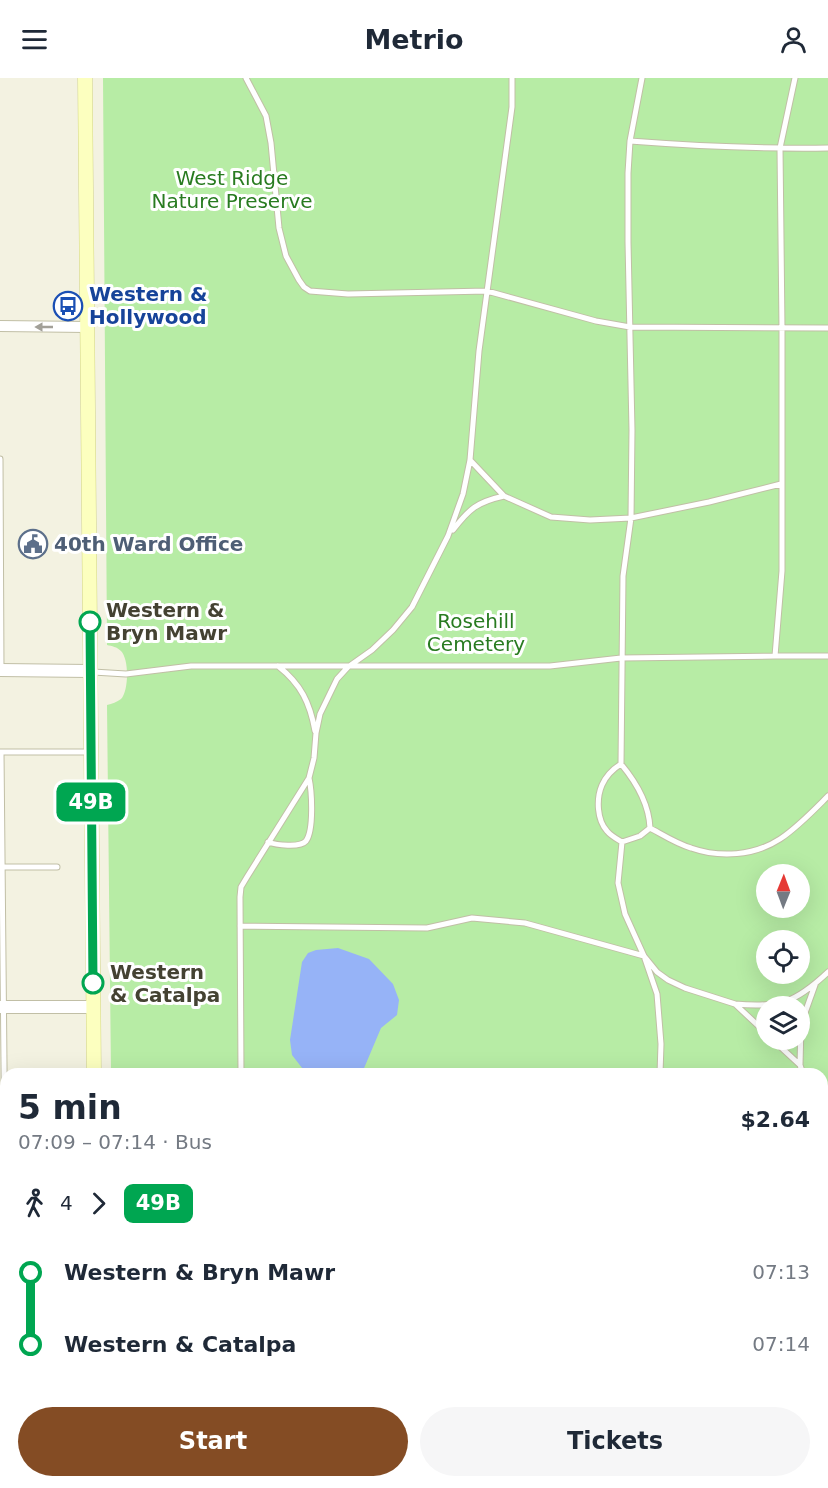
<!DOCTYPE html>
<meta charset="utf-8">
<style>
:root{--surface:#fff;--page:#f6f6f7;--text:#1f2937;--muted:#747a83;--accent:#844c24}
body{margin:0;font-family:"DejaVu Sans",sans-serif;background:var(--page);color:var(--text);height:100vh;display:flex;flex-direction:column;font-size:22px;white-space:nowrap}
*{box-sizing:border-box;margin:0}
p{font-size:20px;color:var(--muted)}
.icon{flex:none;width:33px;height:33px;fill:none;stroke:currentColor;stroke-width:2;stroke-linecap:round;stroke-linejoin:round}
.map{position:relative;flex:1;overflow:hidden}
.drawer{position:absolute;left:0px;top:990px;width:828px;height:420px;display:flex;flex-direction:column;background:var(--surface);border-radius:18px 18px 0 0;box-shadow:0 6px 24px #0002}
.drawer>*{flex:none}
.badge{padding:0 12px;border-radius:9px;font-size:21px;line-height:39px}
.needle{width:39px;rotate:1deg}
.buttons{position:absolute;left:756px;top:786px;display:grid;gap:12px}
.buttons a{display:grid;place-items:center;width:54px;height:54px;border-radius:50%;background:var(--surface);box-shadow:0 6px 24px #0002;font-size:30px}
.map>.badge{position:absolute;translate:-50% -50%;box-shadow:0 0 0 3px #fff}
.legs{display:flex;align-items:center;gap:9px;height:66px;padding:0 18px;font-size:20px}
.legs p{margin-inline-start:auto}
.overview{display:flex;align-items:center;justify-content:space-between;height:102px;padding:0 18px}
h1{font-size:33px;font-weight:700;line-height:45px}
.primary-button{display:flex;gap:12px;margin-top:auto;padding:12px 18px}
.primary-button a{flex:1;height:69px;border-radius:36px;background:var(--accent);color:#fff;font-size:24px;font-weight:700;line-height:69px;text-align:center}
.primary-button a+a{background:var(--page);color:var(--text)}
ul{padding:0 18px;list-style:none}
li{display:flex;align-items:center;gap:21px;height:72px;font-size:22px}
li i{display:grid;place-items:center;width:9px;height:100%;margin:0 8px;background:currentColor}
li i::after{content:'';width:15px;height:15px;margin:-8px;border:4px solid;border-radius:50%;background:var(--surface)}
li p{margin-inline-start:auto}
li:first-child i{background:linear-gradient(#0000 50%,currentColor 0)}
li:last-child i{background:linear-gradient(currentColor 50%,#0000 0)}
header{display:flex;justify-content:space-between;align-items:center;height:78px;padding:0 18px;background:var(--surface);font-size:27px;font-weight:700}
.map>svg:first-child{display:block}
</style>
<header><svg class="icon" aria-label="menu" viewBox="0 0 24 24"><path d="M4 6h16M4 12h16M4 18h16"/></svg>Metrio<svg class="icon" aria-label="person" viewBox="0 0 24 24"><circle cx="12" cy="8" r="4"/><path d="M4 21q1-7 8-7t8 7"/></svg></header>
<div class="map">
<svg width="828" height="1410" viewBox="0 0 828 1410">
<rect width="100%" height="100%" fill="#f3f2e1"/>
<!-- green -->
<path fill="#b7eca5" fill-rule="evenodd" d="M103 0H828V1240L822 1244V996H111L107 627C112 626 117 624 121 621 129 612 129 581 121 573 117 569 112 568 107 567ZM766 796H800V830H766ZM766 862H800V896H766ZM766 928H800V962H766Z
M278 1404H446V1410H278Z"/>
<!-- water -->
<path fill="#96b3f7" d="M338 870 369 881 393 906 399 922 397 937 381 950 362 995H306L292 977 290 962 302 884 308 875 316 872Z"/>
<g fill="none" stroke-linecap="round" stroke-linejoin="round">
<!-- service casing -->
<g stroke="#c1bfa6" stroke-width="7">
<path id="service" d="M246 0 266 38 271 65 279 150 286 178 299 202 304 209 310 213 348 216 487 213 596 243 630 249 828 250
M642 0 630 63 628 95V164L632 352 631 440 623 498 621 686C613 691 606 698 602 707 596 721 597 742 607 753 611 758 617 761 622 764L618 805 625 836 644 878 657 916 661 966 660 996
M630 63C696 68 762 71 828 70
M0 381 1 592
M470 382 504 418 551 439 590 442 631 440 709 424 781 406
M453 452C469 431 477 424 504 418
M775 578 782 493V251L780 70 795 0
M278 588C301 606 310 625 315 653
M93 594 126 596 191 588H550L621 580 775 578H828
M0 674H91
M1 674 6 1194
M621 686C636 704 649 726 650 750 663 757 677 766 691 770 720 780 754 778 780 761 798 749 813 733 828 718
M268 764C276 767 300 770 306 763 314 752 312 714 309 700
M622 764 640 758 650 750
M2 789H57
M240 848 427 850 472 840 525 845 644 878 657 894 668 902 685 910 735 926 766 955
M735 926C780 930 795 925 828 894
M773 962 800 987 803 996
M800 987 801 946 815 907
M241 996 240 819 241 809 247 799 309 700 314 680 316 655 320 636 337 601 348 589 372 572 393 552 412 529 448 458 463 416 470 382 479 273 512 29V0
M822 1052 828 1070
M822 1146 828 1123
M822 1361H828
M410 1404H427
M216 1410V1404
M274 1410V1404
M745 1410 756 1404"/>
</g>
<!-- minor casing -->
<g stroke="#c1bfa6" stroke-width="12">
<path id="minor" d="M0 248 87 249
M822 1275H828
M0 1277H6
M609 1404V1410
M783 1404V1410"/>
</g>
<!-- tertiary casing -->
<g stroke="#c1bfa6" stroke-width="14">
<path id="tertiary" d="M0 592 90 593
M0 929H93
M822 1265 828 1261
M572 1410 582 1404"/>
</g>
<!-- secondary casing -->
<g stroke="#d2d489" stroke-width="15">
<path id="secondary" d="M85 0 94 996
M97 1404V1410"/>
</g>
<!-- service -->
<use href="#service" stroke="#fff" stroke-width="5"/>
<!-- minor -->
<use href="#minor" stroke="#fff" stroke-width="10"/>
<!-- tertiary -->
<use href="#tertiary" stroke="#fff" stroke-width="12"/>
<!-- secondary -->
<use href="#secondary" stroke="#fcffbf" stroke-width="14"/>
</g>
<!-- one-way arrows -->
<defs><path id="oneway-solid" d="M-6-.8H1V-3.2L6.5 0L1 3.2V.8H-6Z" transform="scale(1.5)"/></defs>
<use fill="#a2a098" href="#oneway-solid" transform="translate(44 249) rotate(-180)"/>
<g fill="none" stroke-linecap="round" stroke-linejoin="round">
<!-- line-1 casing -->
<g stroke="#fff" stroke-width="14">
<path id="line-1" d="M90 544 93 905"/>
</g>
<!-- line-1 -->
<use href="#line-1" stroke="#00a651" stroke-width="9"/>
</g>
<!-- icons -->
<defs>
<g id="bus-ring" transform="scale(1.5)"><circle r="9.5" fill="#fff" stroke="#1a4fb4" stroke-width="1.5"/><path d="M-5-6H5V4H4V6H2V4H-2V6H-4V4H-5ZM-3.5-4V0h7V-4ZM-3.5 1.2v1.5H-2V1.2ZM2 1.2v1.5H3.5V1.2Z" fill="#1a4fb4"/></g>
<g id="civic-ring" transform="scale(1.5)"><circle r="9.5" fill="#fff" stroke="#5c6f8a" stroke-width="1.5"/><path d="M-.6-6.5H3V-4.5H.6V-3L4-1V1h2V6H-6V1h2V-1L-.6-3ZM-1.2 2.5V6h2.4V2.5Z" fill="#5c6f8a"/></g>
</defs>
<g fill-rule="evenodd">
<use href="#bus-ring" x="68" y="228"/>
<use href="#civic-ring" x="33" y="466"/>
</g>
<!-- markers -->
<g fill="#fff" stroke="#00a651" stroke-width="3">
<circle cx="90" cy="544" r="10"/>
<circle cx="93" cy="905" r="10"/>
</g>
<g text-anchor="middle" stroke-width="6" stroke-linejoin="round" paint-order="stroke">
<!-- park labels -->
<g font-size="20" fill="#287b20" stroke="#fff">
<text x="232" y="107">West Ridge<tspan x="232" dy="23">Nature Preserve</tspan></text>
<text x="476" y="550">Rosehill<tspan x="476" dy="23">Cemetery</tspan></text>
</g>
<!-- transit labels -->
<g font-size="20" font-weight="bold" fill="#164399" stroke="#fff" text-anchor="start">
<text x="89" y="223">Western &amp;<tspan x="89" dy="23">Hollywood</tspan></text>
</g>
<!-- service labels -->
<g font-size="20" font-weight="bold" fill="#4e5e75" stroke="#fff" text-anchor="start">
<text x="54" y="473">40th Ward Office</text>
</g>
<!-- stop labels -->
<g font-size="20" font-weight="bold" fill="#444232" stroke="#fff" text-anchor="start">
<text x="106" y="539">Western &amp;<tspan x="106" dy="23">Bryn Mawr</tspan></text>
<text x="110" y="901">Western<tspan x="110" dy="23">&amp; Catalpa</tspan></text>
</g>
</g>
</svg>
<div class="buttons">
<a><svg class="needle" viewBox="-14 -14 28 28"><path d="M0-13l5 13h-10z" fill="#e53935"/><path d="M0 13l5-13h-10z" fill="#747a83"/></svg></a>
<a><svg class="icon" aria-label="locate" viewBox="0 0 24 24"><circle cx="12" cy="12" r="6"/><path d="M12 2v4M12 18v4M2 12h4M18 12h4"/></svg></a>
<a><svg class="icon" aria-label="layers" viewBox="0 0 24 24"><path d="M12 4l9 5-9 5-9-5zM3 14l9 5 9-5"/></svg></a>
</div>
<b class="badge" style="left:91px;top:724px;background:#00a651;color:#fff">49B</b>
<section class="drawer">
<div class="overview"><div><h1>5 min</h1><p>07:09 – 07:14 · Bus</p></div><b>$2.64</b></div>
<div class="legs"><svg class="icon" aria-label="walk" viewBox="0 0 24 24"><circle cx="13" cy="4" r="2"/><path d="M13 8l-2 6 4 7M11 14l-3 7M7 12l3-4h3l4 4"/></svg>4<svg class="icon" aria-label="forward" viewBox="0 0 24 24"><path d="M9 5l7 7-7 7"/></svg><b class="badge" style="background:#00a651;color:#fff">49B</b></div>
<ul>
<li><i style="color:#00a651"></i><b>Western &amp; Bryn Mawr</b><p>07:13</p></li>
<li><i style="color:#00a651"></i><b>Western &amp; Catalpa</b><p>07:14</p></li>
</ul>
<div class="primary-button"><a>Start</a><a>Tickets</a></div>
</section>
</div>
